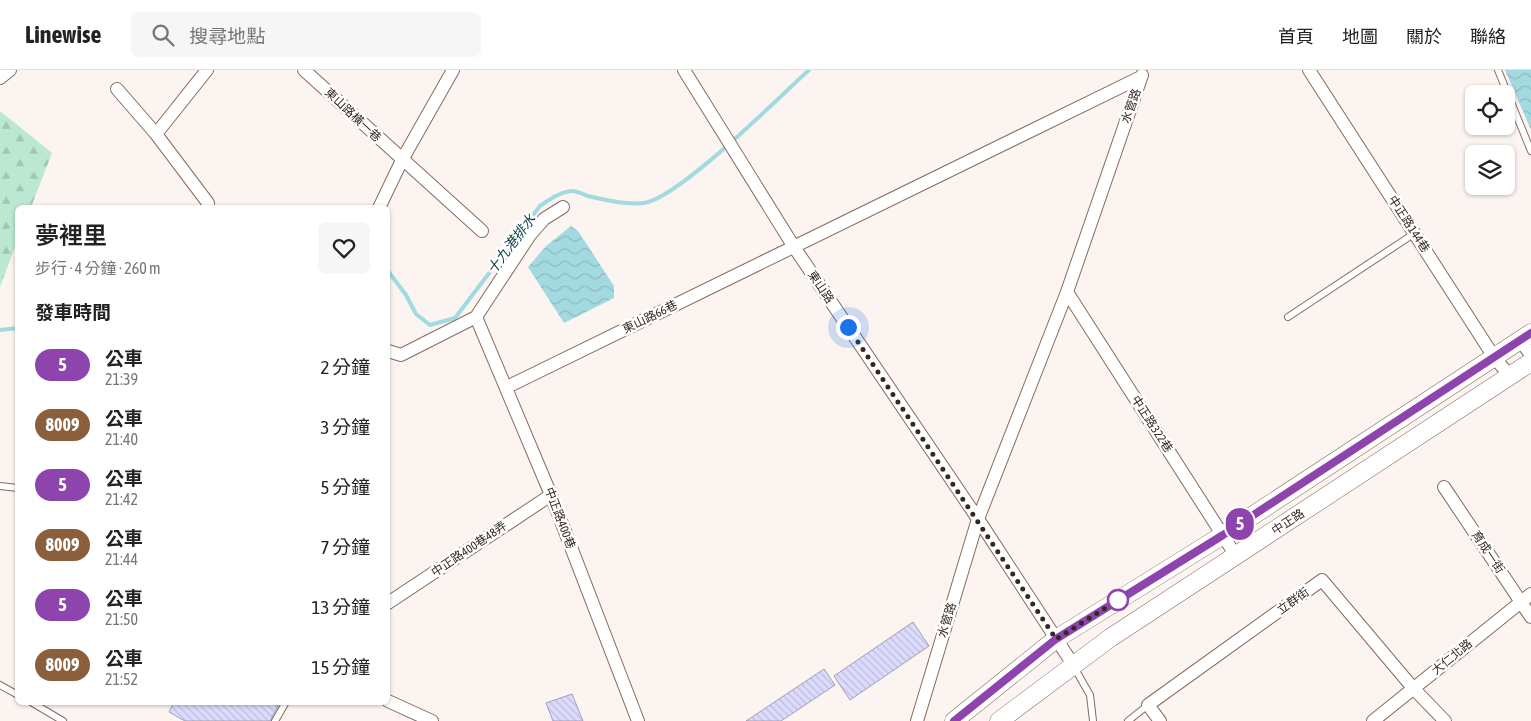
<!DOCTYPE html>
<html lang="zh-TW">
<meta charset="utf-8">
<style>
:root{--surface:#fff;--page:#f6f6f6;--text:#222;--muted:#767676;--line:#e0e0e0}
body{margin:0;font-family:"Asap Condensed","Noto Sans TC",sans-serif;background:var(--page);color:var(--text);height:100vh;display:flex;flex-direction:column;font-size:19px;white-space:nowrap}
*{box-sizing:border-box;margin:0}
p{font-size:16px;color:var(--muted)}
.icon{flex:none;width:28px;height:28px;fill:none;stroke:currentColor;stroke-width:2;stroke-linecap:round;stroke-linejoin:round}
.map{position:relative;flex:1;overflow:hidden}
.sheet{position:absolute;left:15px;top:135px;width:375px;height:500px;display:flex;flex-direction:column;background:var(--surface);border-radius:8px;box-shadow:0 1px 4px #0004}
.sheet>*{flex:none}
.badge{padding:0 10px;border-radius:16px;font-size:18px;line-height:32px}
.controls{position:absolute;left:1465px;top:15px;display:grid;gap:10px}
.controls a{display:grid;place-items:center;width:50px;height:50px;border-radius:8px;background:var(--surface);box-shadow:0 1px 4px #0004;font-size:25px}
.you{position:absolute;width:25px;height:25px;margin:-12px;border:4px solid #fff;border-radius:50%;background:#1a73e8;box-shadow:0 0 0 8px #1a73e833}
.map>.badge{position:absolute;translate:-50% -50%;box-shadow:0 0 0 2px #fff}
h2{padding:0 20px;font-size:19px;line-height:45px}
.round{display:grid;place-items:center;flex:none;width:52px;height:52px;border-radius:8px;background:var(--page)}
.head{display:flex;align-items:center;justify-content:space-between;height:85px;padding:0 20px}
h1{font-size:24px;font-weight:600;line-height:38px}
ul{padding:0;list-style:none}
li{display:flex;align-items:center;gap:15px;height:60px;padding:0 20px}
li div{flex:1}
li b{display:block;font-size:19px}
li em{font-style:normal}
li .badge{min-width:55px;font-weight:700;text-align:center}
header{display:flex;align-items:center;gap:30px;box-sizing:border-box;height:70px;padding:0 25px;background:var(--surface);border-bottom:1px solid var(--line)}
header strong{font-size:24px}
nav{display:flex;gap:28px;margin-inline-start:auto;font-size:18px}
.search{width:350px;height:45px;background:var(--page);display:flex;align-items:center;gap:12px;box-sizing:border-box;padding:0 18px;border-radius:8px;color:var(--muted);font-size:19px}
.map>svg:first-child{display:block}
</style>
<header>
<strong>Linewise</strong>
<div class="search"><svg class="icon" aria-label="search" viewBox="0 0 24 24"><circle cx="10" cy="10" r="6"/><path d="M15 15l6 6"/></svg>搜尋地點</div>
<nav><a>首頁</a><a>地圖</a><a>關於</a><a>聯絡</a></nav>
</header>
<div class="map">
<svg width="1531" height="651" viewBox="0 0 1531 651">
<defs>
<pattern id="forest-firs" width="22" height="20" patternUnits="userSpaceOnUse" patternTransform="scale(1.25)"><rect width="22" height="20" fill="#bbe8d2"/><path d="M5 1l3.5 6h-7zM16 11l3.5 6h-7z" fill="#a1c7b4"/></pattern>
<pattern id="water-waves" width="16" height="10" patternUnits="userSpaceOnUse" patternTransform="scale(1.25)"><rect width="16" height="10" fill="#a2dae0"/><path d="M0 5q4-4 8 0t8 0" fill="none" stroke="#8cbbc0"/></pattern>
<pattern id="building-back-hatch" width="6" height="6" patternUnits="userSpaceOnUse" patternTransform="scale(1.25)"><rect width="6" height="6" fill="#dcdbfd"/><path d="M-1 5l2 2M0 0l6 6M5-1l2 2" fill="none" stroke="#bdbcd9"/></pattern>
</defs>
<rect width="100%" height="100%" fill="#fbf4f1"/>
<!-- forest -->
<path fill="url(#forest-firs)" d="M0 41 52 83 31 137 18 138 17 172 0 217Z"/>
<!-- water -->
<path fill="url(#water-waves)" d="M1505 0H1531V60Z
M571 156 578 161 614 216V228L564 253 528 197 546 176Z"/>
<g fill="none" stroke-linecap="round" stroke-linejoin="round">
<!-- stream -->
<path stroke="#a2dae0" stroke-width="4" d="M388 201 406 225 416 244 430 255 455 248 540 136C549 130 558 123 570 121 576 120 582 124 588 126 604 130 628 135 644 133 679 128 779 27 809 0
M0 260 18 258"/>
</g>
<!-- building -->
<path fill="url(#building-back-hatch)" stroke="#a09fbb" d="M913 552 929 576 850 630 834 606Z
M824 599 835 615 781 651H746Z
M572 624 583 651H553L546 633Z
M174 632H280L270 651H185L169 642Z"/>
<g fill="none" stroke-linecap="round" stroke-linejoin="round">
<!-- service casing -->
<g stroke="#876b5f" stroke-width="8">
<path id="service" d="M1498 0 1531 81
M1288 247 1415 163
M0 416 18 418
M1074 597 1090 625 1093 651
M0 615 18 625
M31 632 63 651
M275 651 286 632
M1128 651 1148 635"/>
</g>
<!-- minor casing -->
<g stroke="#876b5f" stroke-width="14">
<path id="minor" d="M304 0 482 161
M684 0 794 177 978 449 1074 596
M1309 0 1494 287 1510 306
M0 8 10 0
M117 19 156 64 208 133V138
M156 64 207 0
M379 138 402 90 453 0
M1067 222 1236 486
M476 247 551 425 638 651
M1520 270 1531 285
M388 281 401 285 476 247 530 165 544 149 563 137
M507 317 1141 7
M1444 417 1531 547
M388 533 551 425
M388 631 432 651
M917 651 978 449 1067 222 1142 5
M1160 651 1148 635 1322 510 1413 618 1445 651
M1373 651 1531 524"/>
</g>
<!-- secondary casing -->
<g stroke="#876b5f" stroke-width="19">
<path id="secondary" d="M954 651 1056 569 1223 465 1531 263
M999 651 1110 568 1531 292"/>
</g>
<!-- service -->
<use href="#service" stroke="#fff" stroke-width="6"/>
<!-- minor -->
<use href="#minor" stroke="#fff" stroke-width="12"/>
<!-- secondary -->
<use href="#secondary" stroke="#fff" stroke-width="18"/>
</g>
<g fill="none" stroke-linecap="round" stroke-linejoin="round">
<!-- line casing -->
<g stroke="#fff" stroke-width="11">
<path id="line" d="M954 651 1056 569 1223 465 1531 263"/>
</g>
<!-- line -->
<use href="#line" stroke="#8e44ad" stroke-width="8"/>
<!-- walk -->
<path stroke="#342823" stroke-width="5" stroke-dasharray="0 9" d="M848 257 1056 569 1125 526 1118 530"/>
</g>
<!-- markers -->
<circle fill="#fff" stroke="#8e44ad" stroke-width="2.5" cx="1118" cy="530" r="10"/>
<g text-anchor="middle" stroke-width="5" stroke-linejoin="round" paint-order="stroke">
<!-- street labels -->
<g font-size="12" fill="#342823" stroke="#fff">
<text transform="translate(1131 36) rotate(-70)" y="4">水管路</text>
<text transform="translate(353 45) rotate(43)" y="4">東山路橫一巷</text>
<text transform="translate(1409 154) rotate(57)" y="4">中正路144巷</text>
<text transform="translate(821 217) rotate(56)" y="4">東山路</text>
<text transform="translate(650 247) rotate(-26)" y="4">東山路66巷</text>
<text transform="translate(1152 354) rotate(57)" y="4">中正路322巷</text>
<text transform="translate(560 448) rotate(69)" y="4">中正路400巷</text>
<text transform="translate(1288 452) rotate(-33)" y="4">中正路</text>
<text transform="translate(469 479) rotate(-34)" y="4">中正路400巷48弄</text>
<text transform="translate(1488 482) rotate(56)" y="4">育成一街</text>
<text transform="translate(1293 531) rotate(-36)" y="4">立群街</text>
<text transform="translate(947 550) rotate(-73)" y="4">水管路</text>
<text transform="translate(1452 587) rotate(-39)" y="4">大仁北路</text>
</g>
<!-- water labels -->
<g font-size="14" font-style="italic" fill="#0a3f44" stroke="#fff">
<text transform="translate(511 174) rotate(-53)" y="5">十九港排水</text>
</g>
</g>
</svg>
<div class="controls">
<a><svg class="icon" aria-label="locate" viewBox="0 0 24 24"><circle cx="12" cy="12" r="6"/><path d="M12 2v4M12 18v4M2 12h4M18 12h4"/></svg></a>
<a><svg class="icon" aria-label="layers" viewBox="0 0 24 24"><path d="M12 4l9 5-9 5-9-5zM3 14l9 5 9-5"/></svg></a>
</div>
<div class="you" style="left:848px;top:257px"></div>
<b class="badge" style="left:1240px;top:454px;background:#8e44ad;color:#fff">5</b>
<section class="sheet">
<div class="head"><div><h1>夢裡里</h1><p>步行 · 4 分鐘 · 260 m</p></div><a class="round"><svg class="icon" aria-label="heart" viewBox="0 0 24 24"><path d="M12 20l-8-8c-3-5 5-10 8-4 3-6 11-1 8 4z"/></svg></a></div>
<h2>發車時間</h2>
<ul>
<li><span class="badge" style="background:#8e44ad;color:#fff">5</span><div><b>公車</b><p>21:39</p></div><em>2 分鐘</em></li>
<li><span class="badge" style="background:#8b5e3c;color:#fff">8009</span><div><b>公車</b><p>21:40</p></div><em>3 分鐘</em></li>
<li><span class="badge" style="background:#8e44ad;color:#fff">5</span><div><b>公車</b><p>21:42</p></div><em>5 分鐘</em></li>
<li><span class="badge" style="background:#8b5e3c;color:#fff">8009</span><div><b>公車</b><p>21:44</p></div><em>7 分鐘</em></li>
<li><span class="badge" style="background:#8e44ad;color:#fff">5</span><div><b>公車</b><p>21:50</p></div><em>13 分鐘</em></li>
<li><span class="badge" style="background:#8b5e3c;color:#fff">8009</span><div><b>公車</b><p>21:52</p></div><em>15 分鐘</em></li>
</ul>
</section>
</div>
